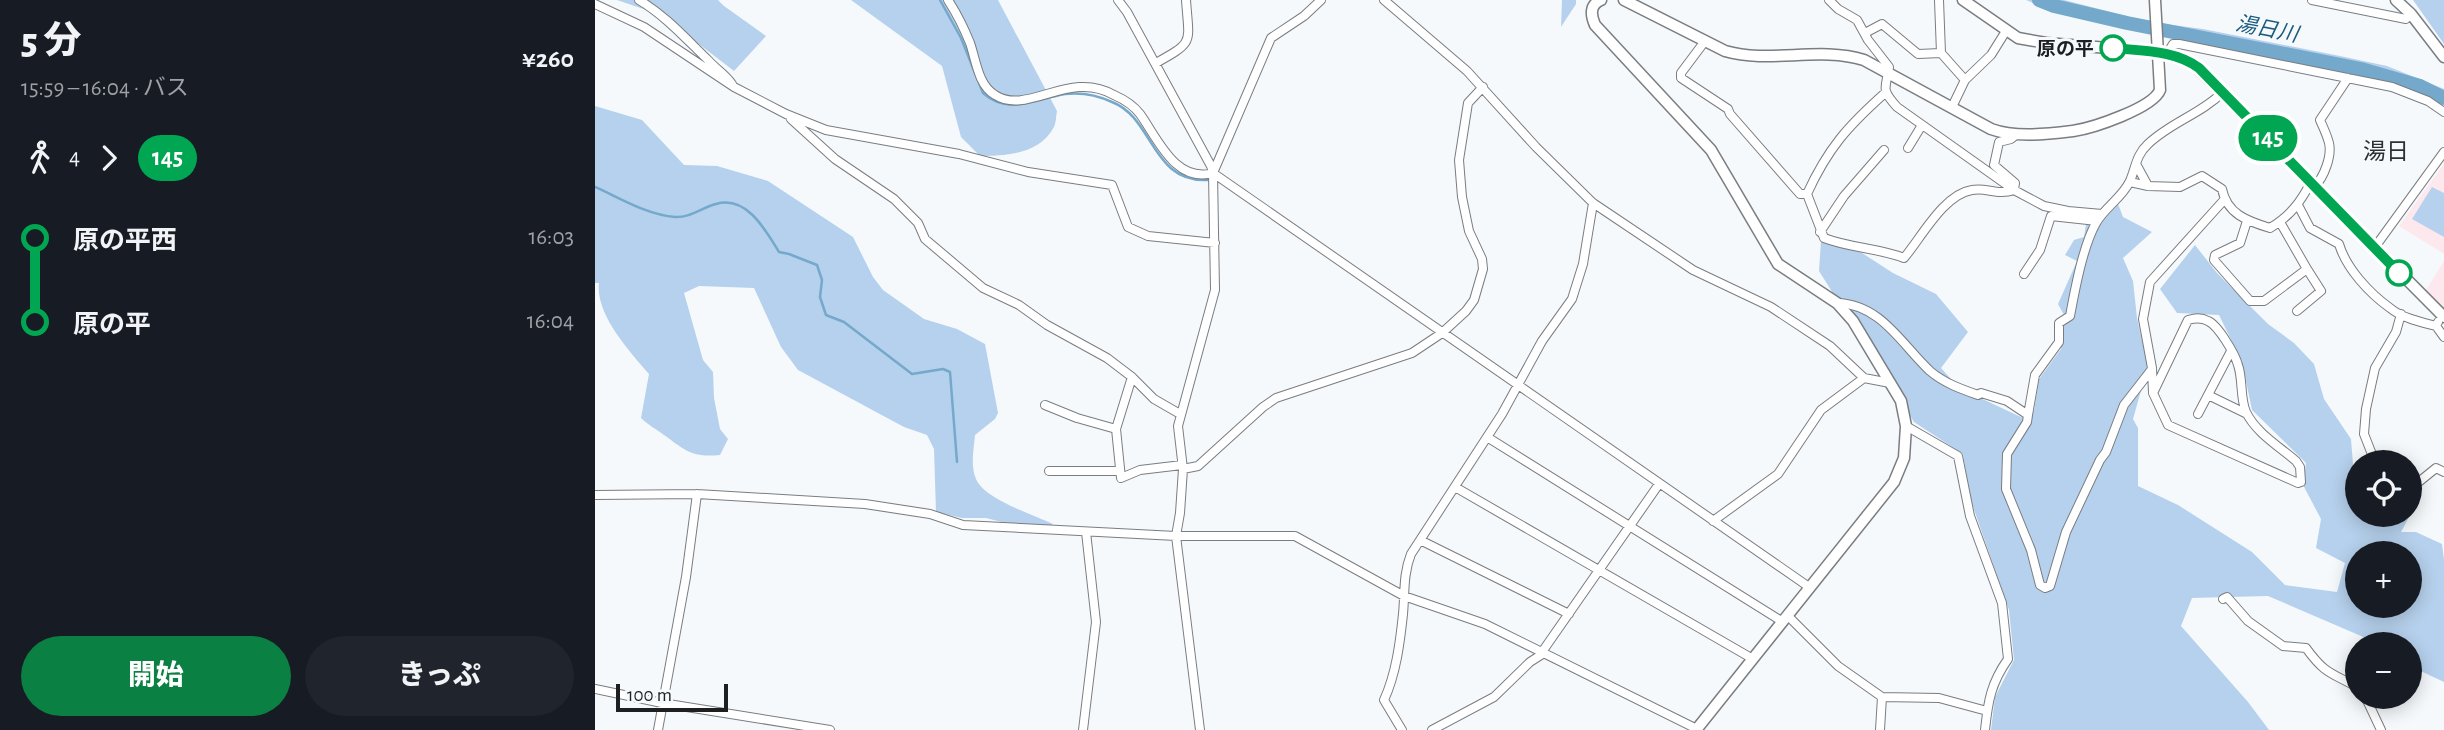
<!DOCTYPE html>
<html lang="ja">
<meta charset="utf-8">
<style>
:root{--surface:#171b24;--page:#20242c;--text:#f1f3f6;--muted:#9ea1a6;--accent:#0b8043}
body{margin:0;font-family:"Alegreya Sans","Noto Sans JP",sans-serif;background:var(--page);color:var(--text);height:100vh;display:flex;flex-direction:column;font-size:26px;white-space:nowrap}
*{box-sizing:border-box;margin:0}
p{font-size:23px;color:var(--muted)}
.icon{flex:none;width:38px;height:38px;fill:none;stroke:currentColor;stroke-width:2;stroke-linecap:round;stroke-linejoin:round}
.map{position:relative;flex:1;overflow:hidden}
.details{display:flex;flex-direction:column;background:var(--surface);width:595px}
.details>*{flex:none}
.badge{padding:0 14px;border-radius:23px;font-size:24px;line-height:46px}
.buttons{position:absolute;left:1750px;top:450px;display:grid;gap:14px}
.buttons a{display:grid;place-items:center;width:77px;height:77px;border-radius:50%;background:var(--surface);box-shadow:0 4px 18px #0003;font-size:35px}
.scale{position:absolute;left:21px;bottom:18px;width:112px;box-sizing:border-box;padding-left:7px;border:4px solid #1e1f21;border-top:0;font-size:19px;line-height:24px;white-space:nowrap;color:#1e1f21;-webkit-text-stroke:5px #f5f9fc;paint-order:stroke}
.map>.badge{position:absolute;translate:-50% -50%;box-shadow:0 0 0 4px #fff}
.legs{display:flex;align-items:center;gap:10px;height:77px;padding:0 21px;font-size:23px}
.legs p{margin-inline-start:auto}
.summary{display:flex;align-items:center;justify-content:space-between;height:119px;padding:0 21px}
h1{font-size:38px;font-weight:800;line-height:52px}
.primary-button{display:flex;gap:14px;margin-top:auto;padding:14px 21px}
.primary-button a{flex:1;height:80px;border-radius:42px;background:var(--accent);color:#fff;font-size:28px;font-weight:800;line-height:80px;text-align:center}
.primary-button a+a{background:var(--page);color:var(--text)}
ul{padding:0 21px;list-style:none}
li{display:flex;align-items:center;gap:24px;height:84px;font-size:26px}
li i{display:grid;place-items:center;width:10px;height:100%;margin:0 9px;background:currentColor}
li i::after{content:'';width:18px;height:18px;margin:-9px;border:5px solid;border-radius:50%;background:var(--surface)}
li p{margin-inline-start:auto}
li:first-child i{background:linear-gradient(#0000 50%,currentColor 0)}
li:last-child i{background:linear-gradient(currentColor 50%,#0000 0)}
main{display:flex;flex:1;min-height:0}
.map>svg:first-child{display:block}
</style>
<main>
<section class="details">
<div class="summary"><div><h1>5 分</h1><p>15:59 – 16:04 · バス</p></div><b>¥260</b></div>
<div class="legs"><svg class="icon" aria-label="walk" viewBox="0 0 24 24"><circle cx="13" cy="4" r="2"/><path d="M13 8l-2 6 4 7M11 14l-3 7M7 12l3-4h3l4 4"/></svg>4<svg class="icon" aria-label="forward" viewBox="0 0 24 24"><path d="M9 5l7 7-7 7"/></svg><b class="badge" style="background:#00a651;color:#fff">145</b></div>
<ul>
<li><i style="color:#00a651"></i><b>原の平西</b><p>16:03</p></li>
<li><i style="color:#00a651"></i><b>原の平</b><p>16:04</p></li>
</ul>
<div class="primary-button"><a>開始</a><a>きっぷ</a></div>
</section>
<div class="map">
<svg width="1849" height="730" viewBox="0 0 1849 730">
<rect width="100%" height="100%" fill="#f5f9fc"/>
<!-- education -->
<path fill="#fde8ed" d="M1849 164V254L1804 226Z
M1849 261V310L1831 290Z"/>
<!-- green -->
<path fill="#b6d1ed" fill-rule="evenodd" d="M22 0H123L129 6 171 36 139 71 66 15Z
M256 0H403L462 111C461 116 461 123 459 127 445 154 411 156 385 156L366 137 347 66Z
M967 0H981V4L966 27Z
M1431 0H1469L1555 22 1608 29 1745 56 1792 66 1849 89V105L1814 88 1709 68 1545 30 1512 24 1461 12Z
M1818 0H1849V44Z
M0 106 47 120 89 165 122 166 173 181 258 237 278 277 288 290 329 319 362 329 390 344 403 413 400 419 380 435C379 449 375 465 381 479 389 499 439 515 458 524L445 532 391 518H367L341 512 339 449 332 435 309 427 203 370 186 347 159 288 104 286 89 293 108 360 118 372 119 398 125 429 133 439 125 455C97 458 90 450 69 435 61 429 53 425 46 418L54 374C35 352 0 314 4 283H0Z
M1837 187 1849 193V237L1817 219Z
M1523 204 1528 217 1557 232 1528 258 1538 281 1542 318 1553 366 1538 419 1543 428V486L1583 505 1657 552 1690 585 1742 592 1750 563 1721 548 1726 519 1708 485 1711 463 1657 410 1647 362 1624 315 1582 313 1565 289 1600 245 1622 273 1673 324 1699 343 1719 364 1729 399 1756 439 1762 514 1812 515 1814 517 1806 532H1821L1847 544 1849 560V682L1815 666V644H1778L1766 636 1673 596 1597 598 1586 626 1653 702 1674 730H1396L1400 697 1419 660 1414 610 1375 498 1368 454 1319 422 1224 271 1226 241 1267 253 1298 273 1341 294 1373 332 1346 368 1364 388 1428 418 1439 411 1444 379 1466 349 1469 315 1463 304 1482 261 1470 255 1479 240 1489 237 1491 224ZM1762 553H1815V606H1762Z"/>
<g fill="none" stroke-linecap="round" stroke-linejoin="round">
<!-- stream -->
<path stroke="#74a9cb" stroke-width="2.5" d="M345 0 366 38 388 93C414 116 440 99 470 94 487 92 502 95 517 102 559 118 556 183 613 180
M0 187C25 198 52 215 80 217 95 218 108 207 121 204 152 195 171 231 184 252L194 254 222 265 227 280 225 297 231 315 249 322 317 374 348 369 355 372 362 462"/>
<!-- river -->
<path stroke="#74a9cb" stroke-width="14" d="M1444 0 1459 6 1532 23 1766 69 1825 86 1849 98"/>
<!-- street casing -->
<g stroke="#7a7d81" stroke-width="10">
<path id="street" d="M44 0C71 16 91 39 114 61 122 70 130 74 137 84
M353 0C362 14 369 28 375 43 381 60 383 85 400 95 433 116 474 69 519 95 528 99 539 106 545 114 563 139 580 183 618 173L1214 587
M523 0 532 12 616 166 618 173 620 290 583 426 588 469 585 513 581 536 605 730
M789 0 872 71 941 147 998 203 1098 270 1176 307 1235 346 1269 378 1295 383
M1234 0 1243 9 1262 20 1273 40 1294 67C1291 89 1285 88 1302 107L1419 190 1449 206 1473 211 1507 214
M1717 0 1811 19 1816 14
M0 4 49 27 139 87 191 114 231 130 364 154 433 172 517 185 533 227 553 236 620 243
M1270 33 1287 24 1323 54 1346 53 1344 0
M1110 41 1086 73V78L1133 109 1135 114 1205 194H1212L1229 238C1255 248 1283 248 1309 258 1326 238 1349 194 1377 190 1392 187 1402 196 1419 190
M1346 53 1370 80 1357 107
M1572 54 1578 44H1584L1797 87 1833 101 1849 112
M561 63C600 41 594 44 591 0
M1370 80 1396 55 1411 31
M196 119 240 159 299 199 323 223 330 239 388 288 424 305 452 325 512 358 537 377 559 399 585 414
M1313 148 1327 125
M1541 164 1553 186
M618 173 676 38 709 16 726 0
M1535 182 1553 186 1585 187 1607 176 1627 189C1632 214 1652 221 1675 228 1695 216 1705 203 1716 182
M1720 186C1729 177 1737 156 1734 143 1732 135 1728 127 1725 120L1753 78
M1419 190 1420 183 1399 165 1404 142 1416 139 1422 134
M1212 194C1233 148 1253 126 1290 93
M1703 205 1715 228 1744 244C1751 268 1774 293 1795 308 1807 318 1826 322 1841 326
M1652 221 1645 243 1620 255 1619 260 1655 301H1669L1712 269 1685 222
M1225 232 1249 196 1289 150
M1780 247 1849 152
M1429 274 1445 250 1456 216 1502 221
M1242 303C1286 304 1307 345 1335 371 1349 383 1366 389 1383 395L1386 393 1412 401 1433 415 1440 375 1464 342V323L1475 316C1480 289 1488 246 1501 223 1510 207 1527 198 1535 181 1541 167 1541 155 1553 144 1576 122 1606 114 1628 92
M1702 311 1726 291 1712 269
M1843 322 1841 326 1849 337
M1558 393 1593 320C1600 318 1606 317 1613 321 1623 325 1640 354 1643 365 1648 379 1645 399 1651 412 1661 433 1685 447 1701 461L1705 467 1706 482 1703 483 1573 425 1558 393 1557 368 1548 319 1555 282 1629 200
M1613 395 1652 414
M450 405 482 418 521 429 537 377
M1603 414 1636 351
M1433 415 1432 422 1412 454 1411 489 1436 550 1445 585 1450 588 1455 586 1471 532 1505 460 1511 452 1529 405 1557 369
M1311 426 1363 456 1375 516 1407 603 1413 659C1396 683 1393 701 1390 730
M521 429 526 478 545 470 587 465
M892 437 1188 622
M1780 462 1769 434 1771 409 1780 368 1801 332 1806 314
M588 469 603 466 668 407 681 398 817 353 847 333 871 311 879 300 888 269 887 259 874 231 867 197 864 160 873 103 888 87
M454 471H525
M860 487 1158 659
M1815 489 1841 468 1849 472
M0 495 102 494 270 504 335 514 368 525 581 536H700L809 596 890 624 1102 729
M1118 521 1183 474 1226 410 1269 378
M825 540 974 614
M1628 599 1632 597 1653 621 1688 646 1711 648C1730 674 1735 672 1762 687
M1193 616 1243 666 1287 697 1344 698 1392 711
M947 652 1064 484
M0 689 67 703 235 730
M1770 696 1786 730
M63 730 91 577 102 494
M488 730 501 622 491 532
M807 730 789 700C801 674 805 643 808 614 810 593 808 574 816 554L907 414 947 341 977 299 988 264 998 203
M837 730 899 697 935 662 949 653
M1285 730 1287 697"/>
</g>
<!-- secondary casing -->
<g stroke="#7a7d81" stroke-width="13">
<path id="secondary" d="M1006 0C994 5 996 16 1000 25L1116 150 1183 264 1242 303 1258 321 1306 401 1311 426 1309 458 1299 482 1101 730
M1029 0 1130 51C1175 64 1224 46 1269 60L1396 129C1420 138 1453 134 1478 131 1498 128 1558 108 1565 90L1560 0
M1368 0 1423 38 1451 43 1563 52 1597 63 1849 317
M1801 0 1816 14 1849 57"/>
</g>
<!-- street -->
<use href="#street" stroke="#fff" stroke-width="8"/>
<!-- secondary -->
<use href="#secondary" stroke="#fff" stroke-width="10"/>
</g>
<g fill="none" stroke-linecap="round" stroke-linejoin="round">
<!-- line-1 casing -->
<g stroke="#fff" stroke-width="16">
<path id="line-1" d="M1518 48C1547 51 1580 50 1604 68L1804 273"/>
</g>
<!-- line-1 -->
<use href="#line-1" stroke="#00a651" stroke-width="10"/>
</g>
<!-- markers -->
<g fill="#fff" stroke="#00a651" stroke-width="3.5">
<circle cx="1518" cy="48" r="12"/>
<circle cx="1804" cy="273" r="12"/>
</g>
<g text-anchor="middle" stroke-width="6" stroke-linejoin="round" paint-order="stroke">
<!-- stop labels -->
<g font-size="19" font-weight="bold" fill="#1e1f21" stroke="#f5f9fc" text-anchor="end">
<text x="1499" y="55">原の平</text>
</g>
<!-- water labels -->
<g font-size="21" font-style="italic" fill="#1a5a7c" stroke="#f5f9fc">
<text transform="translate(1672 29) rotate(11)" y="7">湯日川</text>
</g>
<!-- quarter labels -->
<g font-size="23" fill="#2d3033" stroke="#f5f9fc">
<text x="1791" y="159">湯日</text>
</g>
</g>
</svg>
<div class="buttons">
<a><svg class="icon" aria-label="locate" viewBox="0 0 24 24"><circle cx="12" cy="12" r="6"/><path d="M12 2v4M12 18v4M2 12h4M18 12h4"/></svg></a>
<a>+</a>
<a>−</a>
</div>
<div class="scale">100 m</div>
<b class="badge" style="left:1673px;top:138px;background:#00a651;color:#fff">145</b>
</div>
</main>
